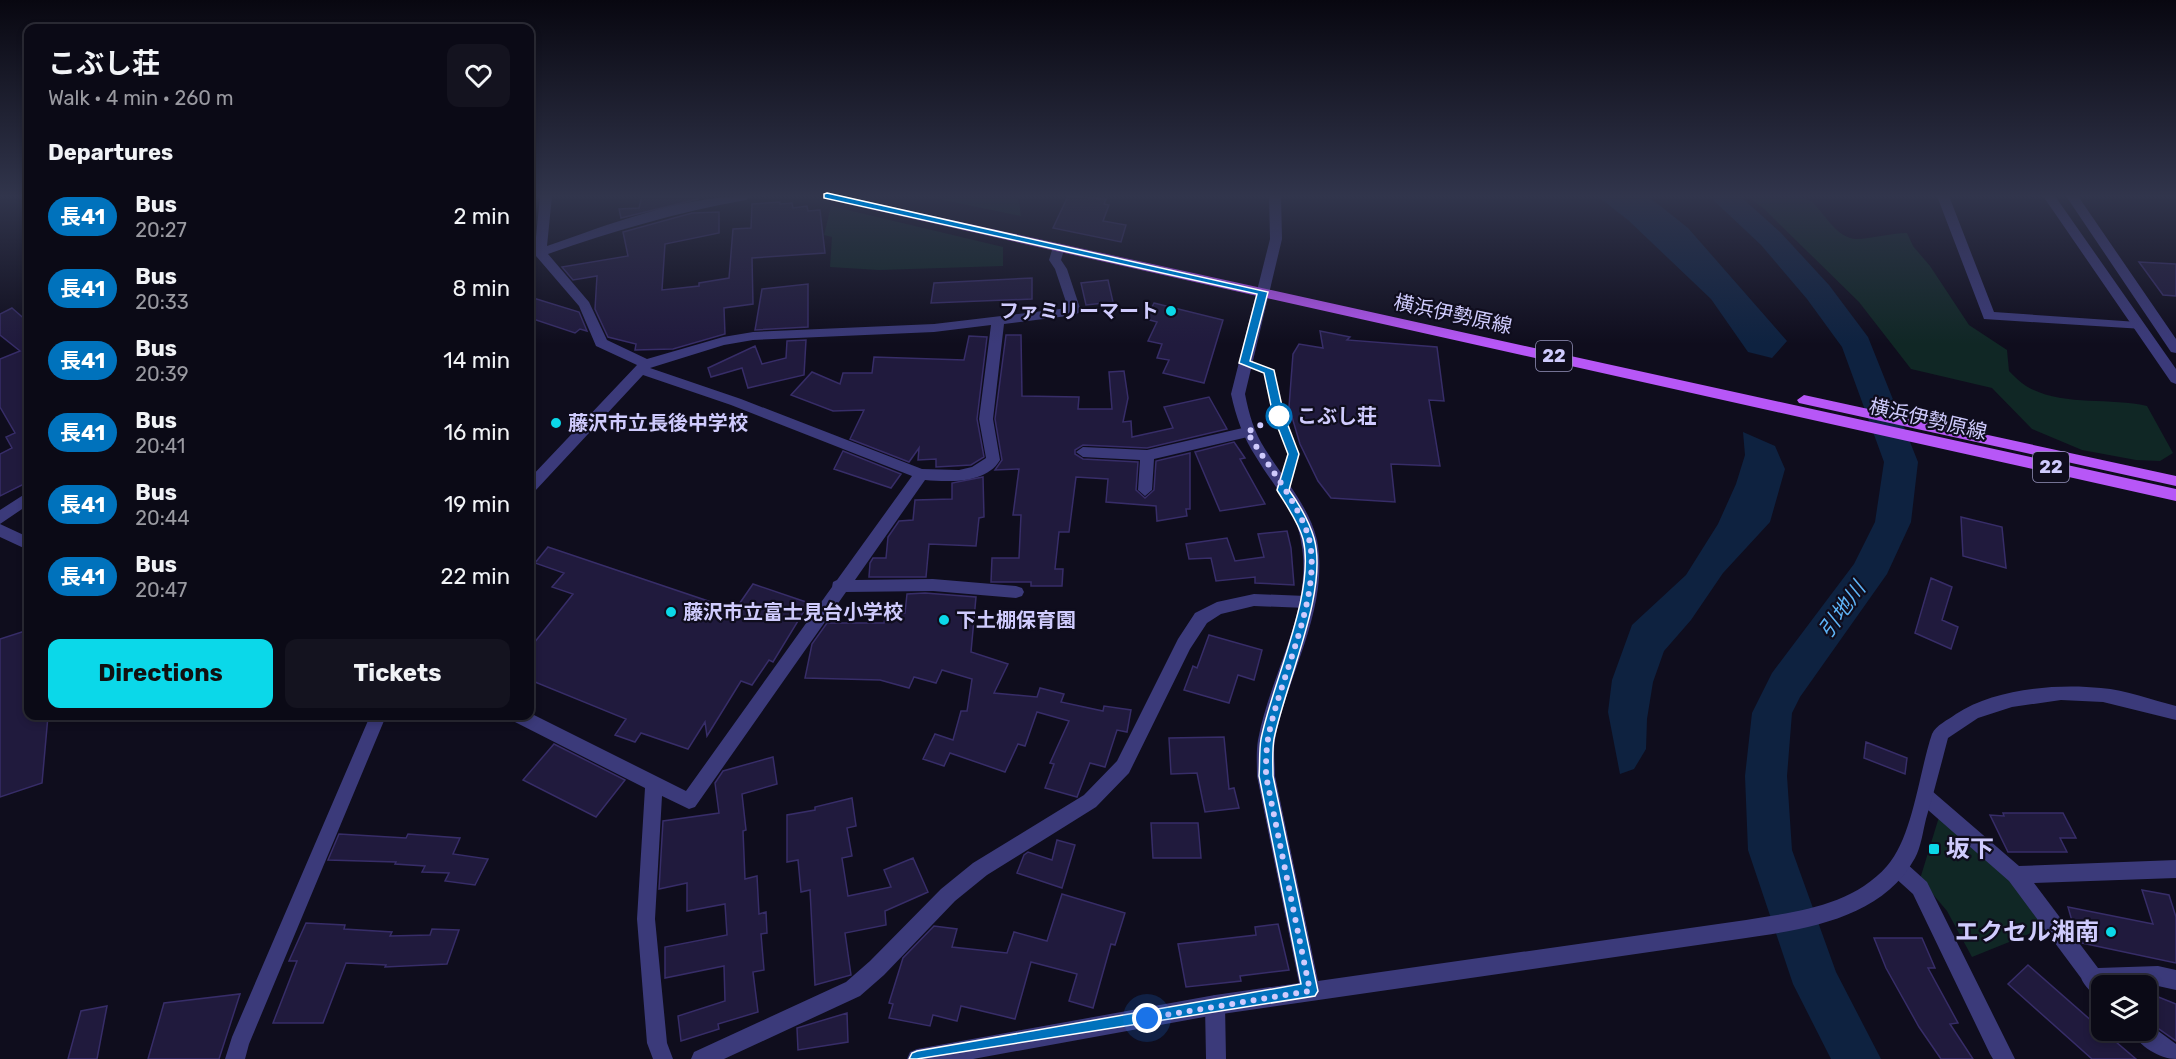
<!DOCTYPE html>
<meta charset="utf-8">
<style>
:root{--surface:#0b0a16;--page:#14131f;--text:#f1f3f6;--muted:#9a9aa1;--line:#2b2b35;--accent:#0bd8e9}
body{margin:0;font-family:Rubik,"Noto Sans JP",sans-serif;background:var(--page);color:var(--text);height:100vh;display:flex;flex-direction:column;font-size:22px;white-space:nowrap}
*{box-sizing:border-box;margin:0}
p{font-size:20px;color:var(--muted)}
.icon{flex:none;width:33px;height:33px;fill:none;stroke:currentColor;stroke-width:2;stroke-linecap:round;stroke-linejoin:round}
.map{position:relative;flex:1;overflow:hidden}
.sheet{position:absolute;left:24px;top:24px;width:510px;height:696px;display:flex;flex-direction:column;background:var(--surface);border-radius:12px;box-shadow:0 3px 9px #0003,0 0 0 2px var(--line)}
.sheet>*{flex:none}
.badge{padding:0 12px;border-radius:20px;font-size:21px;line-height:39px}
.buttons{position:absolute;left:2091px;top:975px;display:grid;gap:12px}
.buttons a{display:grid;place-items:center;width:66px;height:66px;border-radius:12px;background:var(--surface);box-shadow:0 3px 9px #0003,0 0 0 2px var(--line);font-size:30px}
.you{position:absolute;width:30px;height:30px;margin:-15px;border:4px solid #fff;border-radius:50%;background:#1a73e8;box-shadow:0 0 0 9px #1a73e833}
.map>.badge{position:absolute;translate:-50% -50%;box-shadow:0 0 0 3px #fff}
h2{padding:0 24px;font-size:22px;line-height:54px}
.round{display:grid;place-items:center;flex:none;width:63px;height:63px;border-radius:12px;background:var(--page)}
.summary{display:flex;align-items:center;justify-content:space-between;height:102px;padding:0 24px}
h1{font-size:28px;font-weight:700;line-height:45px}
.cta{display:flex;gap:12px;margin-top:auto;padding:12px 24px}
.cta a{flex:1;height:69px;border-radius:12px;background:var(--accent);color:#111;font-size:24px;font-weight:700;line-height:69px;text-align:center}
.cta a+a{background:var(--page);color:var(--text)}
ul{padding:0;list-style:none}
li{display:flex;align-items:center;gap:18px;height:72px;padding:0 24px}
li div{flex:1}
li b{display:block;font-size:22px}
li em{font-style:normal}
li .badge{min-width:66px;font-weight:700;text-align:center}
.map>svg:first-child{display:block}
</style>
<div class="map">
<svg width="2176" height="1059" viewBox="0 0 2176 1059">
<rect width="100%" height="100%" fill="#0f0d1d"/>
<!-- green -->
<path fill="#102725" d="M1018 196 1021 216 929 197Z
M1747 196C1761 196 1801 193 1811 201 1824 212 1836 238 1856 239 1871 239 1890 233 1907 233L1913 246 1930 266 1969 325 2007 350 2009 371C2014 376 2020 382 2026 386 2061 407 2109 397 2147 406L2173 453 2160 461 2136 460 2082 450 2032 429 1992 388 1911 369 1859 302 1762 207Z
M831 206 1003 247V266L879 270 830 267 832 237 824 235Z
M1939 817 2014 878 2054 924 1972 957 1947 911 1920 879Z"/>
<!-- water -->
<path fill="#0e2240" d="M1597 196H1648L1688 228 1787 341 1772 358 1748 352 1711 299 1628 220Z
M1743 432 1775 446 1785 469 1770 522 1723 573 1691 620 1664 651 1653 682 1647 719 1646 749 1634 769 1620 774 1608 712 1612 680 1632 625 1686 575 1718 524 1736 484 1745 455Z"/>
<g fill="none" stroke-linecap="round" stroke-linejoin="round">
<!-- river -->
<path fill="#0e2240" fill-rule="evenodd" d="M1709 196H1740L1781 233 1829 285 1868 337 1918 462 1911 522 1887 574 1800 697 1792 713 1787 776 1792 850 1836 972 1881 1059H1831L1793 984 1748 850 1745 776 1752 713 1772 673 1854 564 1875 522 1884 462 1842 347 1807 299 1761 245Z"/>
</g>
<!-- building -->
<path fill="#201a3d" stroke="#372d68" stroke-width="1.5" d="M642 196H699L698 199 621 218 619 209 639 208Z
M1068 196 1106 199 1104 204 1109 205 1103 221 1126 225 1121 242 1053 228Z
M780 202V204L792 203 793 208 807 206 808 211 820 210 825 253 752 258 753 304 724 308 725 334 673 349 635 350 636 344 608 337 595 309 597 276 573 280 562 267 628 256 623 232 692 213 719 212V233L665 244 662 290 699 286V283L729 278 733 229 751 228 752 204Z
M2139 262 2176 264V296L2163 295Z
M1032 278V299L931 303 934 283Z
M1108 280 1113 302 1086 305 1081 283Z
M808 284V327L755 330 762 289Z
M530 297 579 312 587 331 580 329 575 333 530 318Z
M1154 303 1223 320 1204 383 1163 373 1169 360 1157 358 1162 344 1148 341 1157 322 1146 319Z
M12 308 28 322V482L0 496V454L12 448 6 437 15 433 0 407V359L20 351 0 335V314Z
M1320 331 1350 337 1347 340 1437 347 1444 401 1429 400 1440 466 1391 464 1395 502 1331 498 1318 481 1300 444 1289 407 1293 354 1299 344 1323 348Z
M1006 335H1021L1022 396 1079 397 1078 409H1112L1109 372 1124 371 1128 398 1123 422 1131 421 1132 437 1173 428 1164 407 1209 397 1227 429 1147 448 1083 445 1075 450V454L1083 459 1138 462 1136 490 1145 498 1154 490 1156 461 1190 453V509H1186L1187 516 1157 521 1156 506 1106 502 1108 479 1076 477 1069 532H1059L1055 569H1063L1062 586H1031V582H991L992 558H1019L1021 515H1013L1019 469 995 470 1002 460 995 419Z
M969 336 987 337 977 419 984 457 971 465 936 467V459L918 460 919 448 909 462 850 439 864 410 833 411 791 395 812 372 840 384 843 373H872L874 357 964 360Z
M806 340 804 375 748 388 742 368 711 377 708 368 755 346 762 364 786 358 787 341Z
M1234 442 1245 458 1240 459 1265 504 1220 511 1195 452Z
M843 451 901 474 891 488 834 469Z
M983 477 984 517 979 518 976 546 929 544 926 577H869L870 563 873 558H886L888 537 899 521 913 520 915 500 952 499V483Z
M1961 517 2002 527 2006 568 1963 556Z
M1287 531 1291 548 1294 585 1255 583V577L1216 581 1211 558 1189 559 1186 544 1227 538 1235 561 1264 557 1258 534Z
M548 547 735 610 753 584 809 603 773 662 769 660 752 685 741 681 707 736 705 722 688 749 641 733 635 742 615 735 626 719 530 680V648L573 594 552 587 564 573 535 563Z
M1931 578 1952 587 1942 620 1958 627 1951 649 1915 633Z
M925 593 976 597 971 652 1008 664 994 693 1037 697 1040 688 1064 694 1061 702 1103 711 1104 706 1131 710 1127 732 1117 730 1105 767 1090 763 1077 797 1045 788 1054 764 1050 763 1069 721 1037 712 1025 746 1018 744 1005 772 950 753 944 766 923 759 935 734 953 740 961 711H967L972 679 942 670 936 683 914 677 909 688 880 680 805 678 812 644 827 623H884L886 613H905L907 594Z
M28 630V716H48L42 783 0 797V639Z
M1209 635 1262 650 1254 680 1238 675 1229 703 1184 690 1193 666 1197 668Z
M1224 737 1229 789 1234 788 1239 808 1205 812 1197 773 1171 774 1169 738Z
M1866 742 1907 758 1905 774 1864 758Z
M554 744 625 780 596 817 523 780Z
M773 757 777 784 742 794 746 830 743 831 745 879 757 876 759 914 766 912 767 933 761 934 764 970 753 972 758 1012 718 1024 719 1029 681 1041 678 1016 725 1001 724 966 665 978V947L727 935 725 904 687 911V883L659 889 663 821 719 813 715 783 723 771Z
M852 798 856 826 847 828 852 856 842 858 848 896 891 887 884 870 913 858 928 892 885 911 886 925 845 933 851 975 815 985 810 890 801 892 798 860 787 862V815L815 810V807Z
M2003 813H2063L2076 838H2060L2067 852H2008L1990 815 2004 816Z
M1151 823H1198L1201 858H1153Z
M339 834 406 838 408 834 460 838 453 854 488 859 475 885 445 881 449 873 422 872 425 866 395 864 396 862 328 860Z
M1057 840 1075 845 1062 888 1017 873 1024 855 1028 852 1052 860Z
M2142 890 2169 895 2176 917V963L2082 943 2076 935 2068 907 2153 924Z
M1062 894 1125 913 1115 945 1111 944 1093 1008 1069 1001 1077 974 1031 962 1015 1019 961 1006 957 1021 933 1015 930 1026 889 1018 893 1004 889 1003 903 958 934 926 957 929 952 947 1007 953 1014 932 1047 941Z
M306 923 345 925 344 929 392 932 390 936 430 935 432 929 459 930 447 964 385 967 386 965 346 963 323 1023H273L297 961H289Z
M1278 924 1289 970 1240 976 1241 981 1186 987 1178 944 1256 935 1255 927Z
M1874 938H1922L1935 968H1928L1958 1023 1950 1024 1973 1059H1941L1919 1027 1886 968Z
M2028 965 2102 1030 2136 1059H2092L2008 984Z
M240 994 219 1059H148L164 1003Z
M2151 994 2176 1004V1041L2152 1024Z
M107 1006 97 1059H68L81 1011Z
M847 1013 848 1042 798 1050 797 1028Z"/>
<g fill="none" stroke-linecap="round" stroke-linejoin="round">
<!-- minor -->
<path fill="#3b3a7a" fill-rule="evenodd" d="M540 196H552L547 246C610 224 684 195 752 196L746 200C678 212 613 231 548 254L589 302 607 340 647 359 723 337 753 332 934 324 1068 308 1055 269 1049 260 1053 247 1059 243 1065 247 1061 260 1067 269 1081 311 1075 315 1004 324 993 419 1000 460C986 484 949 482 925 480L855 580 933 579 1016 586 1022 588 1024 592 1022 596 1016 598 933 591 846 592 695 807 689 809 662 796 655 919 667 1043 673 1059H653L647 1043 637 919 645 788 513 721 511 716H530V713L686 791 832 587 833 582 837 580 912 476 731 405 643 375 535 491 530 492V478L637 365 596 346 579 306 536 256 530 254V246L535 247ZM991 325 979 419 986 458 972 467 959 470 922 469 741 399 650 368 724 345 753 340 934 332Z
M1937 196H1949L1994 312 2138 322 2144 326 2143 329 1984 319Z
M1247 427 1254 432 1252 436 1154 459 1152 490 1145 496 1138 490 1140 460 1083 457 1076 452 1083 447 1147 450Z
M28 492V505L0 524V510Z
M0 524 28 537V550L0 537Z
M1254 594 1306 596 1312 597 1314 602 1312 607 1306 608 1254 606 1221 614 1207 623 1190 649 1129 773 1096 807 987 875 955 901 884 975 860 996 724 1059H691L694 1052 846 982 870 961 941 889 973 863 1084 795 1117 761 1178 639 1195 613 1217 602Z
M370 716H386L249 1044 245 1059H225L232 1037Z
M1926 789 1932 791 2019 866 2176 860V878L2034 883 2098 968 2158 966 2176 970V990L2158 986H2102V999C2093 995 2084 986 2081 978L2009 881 1920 803 1917 797 1920 791Z
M1899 860 1906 863 1927 882 2015 1059H1993L1990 1054 1913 894 1892 875 1890 869 1892 863Z
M1215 995 1222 998 1225 1005 1226 1059H1206L1205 1005 1208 998Z
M2146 1022 2176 1044V1059C2160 1059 2138 1046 2131 1030H2146Z"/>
<!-- tertiary -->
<path fill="#3b3a7a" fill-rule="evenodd" d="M1269 196H1281L1282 239 1245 394C1249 414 1254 432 1265 449 1283 478 1309 506 1317 540 1330 608 1287 675 1275 740 1273 752 1275 764 1275 776L1318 981 1746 920C1795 912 1852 906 1887 866 1913 837 1919 772 1932 734 1936 725 1948 720 1956 714 1993 689 2057 683 2101 688 2126 690 2152 700 2176 706V720L2103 702 2061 700 2012 707 1978 718 1948 738C1941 765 1934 792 1926 819 1923 831 1921 847 1915 858 1882 918 1807 929 1746 938L1215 1015 973 1059H907L910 1052 917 1049 1215 995 1299 983 1257 776C1257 764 1256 752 1258 740 1270 674 1314 609 1301 541 1296 509 1272 484 1256 457 1243 437 1236 417 1231 394L1270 239Z
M2043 196H2055L2176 369V384L2171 382Z
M2066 196H2078L2176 339V353L2171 352Z"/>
<!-- primary -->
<path fill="#b757f7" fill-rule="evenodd" d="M821 196H843L2176 489V501L827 200Z
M1804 395 2176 476V486L1799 403 1797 400Z"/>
</g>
<!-- sky -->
<linearGradient id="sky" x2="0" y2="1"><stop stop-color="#080710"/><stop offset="0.57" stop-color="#31354c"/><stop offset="1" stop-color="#31354c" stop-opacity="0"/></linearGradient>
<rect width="2176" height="344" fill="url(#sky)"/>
<!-- line -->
<path fill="#0072bc" stroke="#fff" stroke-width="1.5" d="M827 193 1268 292 1250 361 1274 370 1284 415 1299 454 1289 490C1299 504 1309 521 1314 538 1329 591 1285 684 1274 739 1272 751 1273 764 1273 776L1318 991 1315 996 917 1059H909L912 1053 917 1051 1301 984 1259 776C1260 764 1259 751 1261 739 1272 683 1316 593 1303 539 1298 521 1286 505 1277 490L1288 454 1273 415 1264 373 1239 363 1257 294 824 198V194Z"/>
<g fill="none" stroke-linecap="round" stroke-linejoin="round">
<!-- walk -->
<path stroke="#cfcbfd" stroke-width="6" stroke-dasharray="0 10.8" d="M1147 1018 1310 991 1266 776C1266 764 1266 751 1268 739 1278 681 1323 596 1309 539 1301 506 1265 462 1247 432L1279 416"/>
</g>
<!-- markers -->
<g fill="#0bd8e9" stroke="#0f0d1d" stroke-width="2">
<circle cx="1171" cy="311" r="6"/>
<circle cx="556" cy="423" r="6"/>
<circle cx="671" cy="612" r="6"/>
<circle cx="944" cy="620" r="6"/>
<rect x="1928" y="843" width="12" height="12" rx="3"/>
<circle cx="2111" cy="932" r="6"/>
</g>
<circle fill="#fff" stroke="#0072bc" stroke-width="3" cx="1279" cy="416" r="12"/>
<g text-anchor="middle" stroke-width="4.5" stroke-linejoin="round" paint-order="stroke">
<!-- shield labels -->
<g fill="#0f0d1d" stroke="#9592ba" stroke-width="1.5">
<rect x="1536" y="341" width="36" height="30" rx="4.5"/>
<rect x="2033" y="452" width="36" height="30" rx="4.5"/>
</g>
<g font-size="18" font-weight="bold" fill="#cfcbfd">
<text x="1554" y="362">22</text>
<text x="2051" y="473">22</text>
</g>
<!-- poi labels -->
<g font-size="20" font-weight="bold" fill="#cfcbfd" stroke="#0f0d1d" text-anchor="start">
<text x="1159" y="318" text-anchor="end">ファミリーマート</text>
<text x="568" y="430">藤沢市立長後中学校</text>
<text x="683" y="619">藤沢市立富士見台小学校</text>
<text x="956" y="627">下土棚保育園</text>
</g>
<!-- street labels -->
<g font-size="20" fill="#cfcbfd" stroke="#0f0d1d">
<text transform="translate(1453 314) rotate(12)" y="7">横浜伊勢原線</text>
<text transform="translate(1928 419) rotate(13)" y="7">横浜伊勢原線</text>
</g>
<!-- stop labels -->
<g font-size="20" font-weight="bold" fill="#cfcbfd" stroke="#0f0d1d" text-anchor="start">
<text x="1297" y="423">こぶし荘</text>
</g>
<!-- water labels -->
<g font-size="21" font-style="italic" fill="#5eb4f7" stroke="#0f0d1d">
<text transform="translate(1842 610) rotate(-54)" y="7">引地川</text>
</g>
<!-- near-poi labels -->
<g font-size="24" font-weight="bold" fill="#cfcbfd" stroke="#0f0d1d" text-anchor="start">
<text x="1946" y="857">坂下</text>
<text x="2099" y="940" text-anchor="end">エクセル湘南</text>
</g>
</g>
</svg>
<div class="buttons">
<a><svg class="icon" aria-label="layers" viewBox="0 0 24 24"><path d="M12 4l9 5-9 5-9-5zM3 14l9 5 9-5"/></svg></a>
</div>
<div class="you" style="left:1147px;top:1018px"></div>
<section class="sheet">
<div class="summary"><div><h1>こぶし荘</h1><p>Walk · 4 min · 260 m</p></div><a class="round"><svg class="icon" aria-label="heart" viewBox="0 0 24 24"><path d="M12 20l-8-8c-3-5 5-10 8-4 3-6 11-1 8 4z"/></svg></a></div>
<h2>Departures</h2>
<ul>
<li><span class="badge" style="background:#0072bc;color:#fff">長41</span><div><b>Bus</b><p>20:27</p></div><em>2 min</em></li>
<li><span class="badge" style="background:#0072bc;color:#fff">長41</span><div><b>Bus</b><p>20:33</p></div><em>8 min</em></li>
<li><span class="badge" style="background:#0072bc;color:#fff">長41</span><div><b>Bus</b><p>20:39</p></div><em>14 min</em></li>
<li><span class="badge" style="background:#0072bc;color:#fff">長41</span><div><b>Bus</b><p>20:41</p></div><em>16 min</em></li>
<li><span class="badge" style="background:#0072bc;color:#fff">長41</span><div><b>Bus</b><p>20:44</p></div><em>19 min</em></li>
<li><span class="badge" style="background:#0072bc;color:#fff">長41</span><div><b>Bus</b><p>20:47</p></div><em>22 min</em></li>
</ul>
<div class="cta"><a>Directions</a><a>Tickets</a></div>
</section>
</div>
